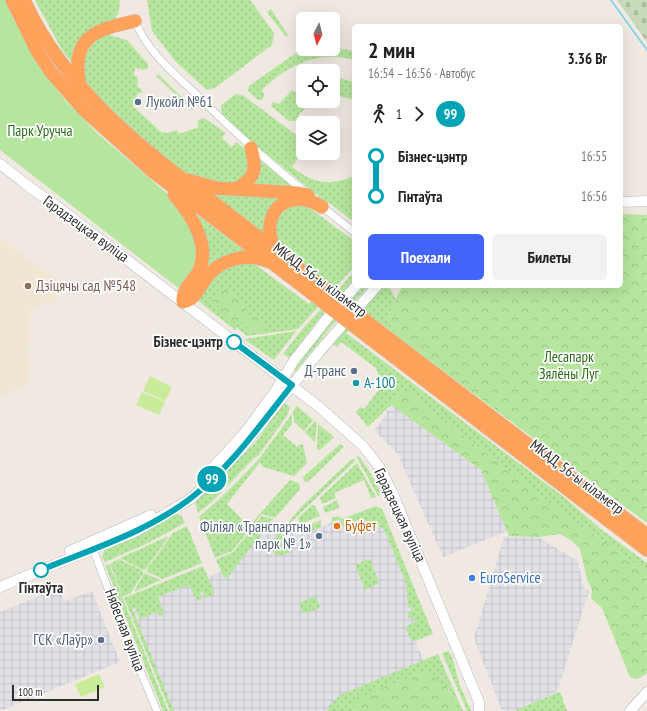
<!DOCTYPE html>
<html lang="ru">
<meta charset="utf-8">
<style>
:root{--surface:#fff;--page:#f2f2f2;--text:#222;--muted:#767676;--accent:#4264fb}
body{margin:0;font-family:"PT Sans Narrow",sans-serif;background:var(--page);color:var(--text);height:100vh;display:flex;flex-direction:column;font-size:15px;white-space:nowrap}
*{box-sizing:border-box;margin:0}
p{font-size:13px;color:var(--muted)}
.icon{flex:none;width:22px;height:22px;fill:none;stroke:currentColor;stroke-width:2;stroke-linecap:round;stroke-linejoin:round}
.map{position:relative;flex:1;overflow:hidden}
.panel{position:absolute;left:352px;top:24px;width:271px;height:264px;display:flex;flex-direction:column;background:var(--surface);border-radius:6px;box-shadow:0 4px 16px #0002}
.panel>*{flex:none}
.badge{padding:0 8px;border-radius:13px;font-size:14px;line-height:26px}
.needle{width:26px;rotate:186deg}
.fabs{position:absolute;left:296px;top:12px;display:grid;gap:8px}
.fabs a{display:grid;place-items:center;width:44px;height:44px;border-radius:6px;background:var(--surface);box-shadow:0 4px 16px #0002;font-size:20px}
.scale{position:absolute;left:12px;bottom:10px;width:87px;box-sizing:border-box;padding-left:4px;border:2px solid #2e2e2e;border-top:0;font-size:11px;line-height:14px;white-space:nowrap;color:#2e2e2e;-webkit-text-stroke:3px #fff;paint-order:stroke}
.map>.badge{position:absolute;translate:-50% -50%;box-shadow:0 0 0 2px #fff}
.legs{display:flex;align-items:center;gap:6px;height:44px;padding:0 16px;font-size:13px}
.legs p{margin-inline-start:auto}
.headline{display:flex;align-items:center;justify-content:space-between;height:68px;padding:0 16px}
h1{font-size:22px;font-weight:600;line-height:30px}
.button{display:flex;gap:8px;margin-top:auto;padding:8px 16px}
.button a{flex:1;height:46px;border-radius:6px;background:var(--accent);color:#fff;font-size:16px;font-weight:600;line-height:46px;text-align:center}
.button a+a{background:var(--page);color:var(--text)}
ul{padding:0 16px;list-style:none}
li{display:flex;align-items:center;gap:14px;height:40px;font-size:15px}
li i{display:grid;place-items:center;width:6px;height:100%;margin:0 5px;background:currentColor}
li i::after{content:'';width:10px;height:10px;margin:-5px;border:3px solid;border-radius:50%;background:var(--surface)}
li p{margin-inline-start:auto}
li:first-child i{background:linear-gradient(#0000 50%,currentColor 0)}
li:last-child i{background:linear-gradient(currentColor 50%,#0000 0)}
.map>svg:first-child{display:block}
</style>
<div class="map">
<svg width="647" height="711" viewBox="0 0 647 711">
<defs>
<pattern id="industrial-grid" width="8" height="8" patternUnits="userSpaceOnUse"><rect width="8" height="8" fill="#e3e1e8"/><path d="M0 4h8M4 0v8" fill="none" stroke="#c3c1c7"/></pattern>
<pattern id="grass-dots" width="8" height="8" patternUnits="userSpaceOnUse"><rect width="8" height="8" fill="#b6e59e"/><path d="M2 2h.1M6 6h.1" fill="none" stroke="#9dc588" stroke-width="1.8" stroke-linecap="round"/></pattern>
<pattern id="forest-crowns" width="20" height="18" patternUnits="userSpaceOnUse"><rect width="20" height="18" fill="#b6e59e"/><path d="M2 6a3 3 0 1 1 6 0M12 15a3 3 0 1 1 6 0" fill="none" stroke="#9dc588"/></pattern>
<pattern id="cemetery-stones" width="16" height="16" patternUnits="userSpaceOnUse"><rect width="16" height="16" fill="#c8d9b8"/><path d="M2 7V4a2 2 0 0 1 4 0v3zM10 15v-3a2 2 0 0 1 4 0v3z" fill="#acbb9e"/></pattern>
</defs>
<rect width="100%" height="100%" fill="#efe9e1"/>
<!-- industrial -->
<path fill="url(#industrial-grid)" d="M391 405 481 470 507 531 443 557 397 453 374 430 382 421Z
M373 511 381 514 420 614 415 640 424 662 347 711H171L130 608 232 567 266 527 280 531 282 535 297 529 300 536 340 519 342 524Z
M504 537H538L574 559 577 558 584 589 589 591 558 689 554 694 514 711H502L474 638Z
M59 588 65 601 92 591 120 662 0 711V612Z"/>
<!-- education -->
<path fill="#f0e6d1" d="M0 238 57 281 55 303 45 302 31 309 28 331 31 332 27 354 31 357 28 384 0 397Z"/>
<!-- grass -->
<path fill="url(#grass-dots)" d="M35 0H120L119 11 115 19 102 28 74 66 62 50Z
M147 0H250L274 33 272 45 215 88 207 90 176 62 152 31Z
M271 9 288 35 286 37 267 12Z
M109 35 127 40 148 64V68L145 70 135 68 134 76 138 77 137 87 140 88 143 92 137 94 136 99H133V106L161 132 167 133 177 130 179 134 199 127 197 121 204 118 226 133 222 138 232 147 236 142 245 149 251 166 237 186 189 177 161 156 88 87 81 76 86 47 104 36Z
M333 47 354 51V60C318 50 288 65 262 90L265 96 261 100H258L248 91 249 86 303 48V49H333Z
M158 74 194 109 192 110 156 76Z
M339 78 354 82V100L333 94V84L339 85Z
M303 86V101H309L310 104 298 115 300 118 296 121H289L271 106 273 102 279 104 292 90 294 92Z
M236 94 244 96 303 140V151L292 167C313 183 329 187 354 176V222L328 202 327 203 238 131 222 114 221 105Z
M260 160H261L298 190 248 188Z
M206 189 287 198 266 239Z
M303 203 354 241V267L298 329 247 336 237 328 235 330 196 299 214 273 231 264 253 263 309 304 328 282 275 244 273 239 279 210Z
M191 210 250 255 200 278Z
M354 272V280L322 315 289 358 283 354 300 332Z
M364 286H369L331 327 297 370 294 371 293 369 328 324Z
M384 286 390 288 396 300 388 315 398 337 366 312 346 333 565 498 602 530 647 563V572L570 518 403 389 391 405 368 427 356 412 360 407 364 409 384 383 379 378 376 368 341 342 337 347 331 342Z
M296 331 274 360 244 339Z
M284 402 290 408 286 417 258 456 254 458 213 501 198 513 195 501 256 442Z
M297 406 313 420 304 431 294 422 293 411Z
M292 414V424L283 435 297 447 300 444 303 445 307 463 294 476 263 467 260 462 227 504 249 526 290 480 299 483 300 489 275 518 262 514 232 551 215 558 199 517 226 493 259 459Z
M315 421 317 423 315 442 305 432Z
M318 424 334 437 320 450H317Z
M340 444 344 447 308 482 304 481 303 477Z
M356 456 360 457C365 466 381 486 380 495L378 496Z
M352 459H355V461L289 524 288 523 302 506Z
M357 463 376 497 371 498 364 480 334 493 336 498 322 504 320 498Z
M337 500 339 508 325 513 323 507Z
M312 505 315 506 320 516 300 524 298 518Z
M376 506 382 509 433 634 415 641 411 640 406 629 407 626 415 622 413 617 408 618V612L414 609 413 606 408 608 406 583 384 529 362 519 343 527 340 519 332 522V518L339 516 342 519Z
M176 514 181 515 185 523 146 544 105 562 102 557 105 549 138 534Z
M262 516 273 519 228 577 224 578 216 560 233 552Z
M321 520V527L300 536 304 533 302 528Z
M187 526 202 563 163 579 147 572V569L173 533Z
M280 531 290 553 278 556C266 550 275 538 280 531Z
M169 536 146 569 143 570 120 558Z
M119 559 143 571V573L131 593 123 597 110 564Z
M368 559 371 561 379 583 365 590 355 565Z
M109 564 168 711H163L105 565Z
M203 566 214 591V594L206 598 202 592 200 593 202 599 197 601 189 585 158 597 164 614 160 617 157 612 140 619 135 607 132 608 174 711H170L124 598Z
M144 573 161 580 134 592Z
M316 596 320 608 303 614 299 603Z
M448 651 452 656 459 683 471 711H467L442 653Z
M438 654 463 711H458L449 689 355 708 359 711H327L329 706 340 695Z
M560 692 567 711H514L554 694Z"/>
<!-- forest -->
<path fill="url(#forest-crowns)" d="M621 214 647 215V523L398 337 388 315 402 286H621Z
M219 289 228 291 241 301 249 314 260 320 263 325 259 331 250 332 242 322 226 321 227 315 223 309 212 302Z
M403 389 570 518 647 572V673C641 678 638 680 630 677L602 608 591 598 592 590 587 579 580 549 572 541 560 534 538 537 509 536 481 470 391 405Z
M422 672C444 679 451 690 458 711H359L353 705V702L356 698Z"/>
<!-- cemetery -->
<path fill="url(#cemetery-stones)" d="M617 0H647V42Z"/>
<!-- park -->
<path fill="#b6e59e" d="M0 0H5L38 65 65 100 97 133 171 197 196 237 198 263 181 290 0 150Z"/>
<!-- pitch -->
<path fill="#c9ec9a" d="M150 376 172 387 165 401 143 391Z
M142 392 165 402 159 415 136 405Z
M99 674 105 687 81 697 75 684Z"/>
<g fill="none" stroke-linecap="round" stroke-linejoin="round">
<!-- stream -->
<path stroke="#75cff0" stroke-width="1.5" d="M611 0 647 50"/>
<!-- street casing -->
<g stroke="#b4b7c1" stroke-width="8">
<path id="street" d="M135 21C148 53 174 73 199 97 233 131 268 162 306 193
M320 205 354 232
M93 549 128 641 157 711"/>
</g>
<!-- secondary casing -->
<g stroke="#b4b7c1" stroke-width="11">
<path id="secondary" d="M0 164 32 189 54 204 318 406 363 446 380 468 393 494 479 702V711
M621 202 647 201
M207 474 243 435 275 392 293 362 326 320 356 286
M70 551 151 515
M0 587 137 531 192 498 242 448 319 352 377 286
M630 711 647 692"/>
</g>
<!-- highway casing -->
<g stroke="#c9c9c9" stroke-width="14">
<path id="highway" d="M12 0 37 51 50 71 84 110 152 171 314 295
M24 0C65 91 147 153 225 211 257 236 289 261 321 286
M80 86C70 38 93 30 135 21
M188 180 216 188 298 193 308 195
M235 189C256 179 257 169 251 148
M174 195C191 214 213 248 197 274 191 283 182 290 183 302 194 301 200 286 206 278 220 260 245 252 267 261
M275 249C257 213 289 185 322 207
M379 331 647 535
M372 340 647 550"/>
</g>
<!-- street -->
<use href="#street" stroke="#fff" stroke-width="7"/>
<!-- secondary -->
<use href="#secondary" stroke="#fff" stroke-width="10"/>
<!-- highway -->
<use href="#highway" stroke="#ffa35c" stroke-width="13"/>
<!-- highway-bridge casing -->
<g stroke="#c9c9c9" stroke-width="14" stroke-linecap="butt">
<path id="highway-bridge" d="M321 286 379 331
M314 295 372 340"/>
</g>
<!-- highway-bridge -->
<use href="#highway-bridge" stroke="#ffa35c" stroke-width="13"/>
</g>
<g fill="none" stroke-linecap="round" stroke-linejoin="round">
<!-- line-1 casing -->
<g stroke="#fff" stroke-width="9">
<path id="line-1" d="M41 570C92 549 147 532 191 498 231 467 260 425 292 385L234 342"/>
</g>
<!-- line-1 -->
<use href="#line-1" stroke="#00a3b4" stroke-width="6"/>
</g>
<!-- markers -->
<g fill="#5c6f8a" stroke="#fff" stroke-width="1.5">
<circle cx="138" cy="102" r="4"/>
<circle cx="354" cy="371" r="4"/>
<circle cx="319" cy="536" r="4"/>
<circle cx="101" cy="640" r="4"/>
</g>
<circle fill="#8d6e63" stroke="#fff" stroke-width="1.5" cx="28" cy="286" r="4"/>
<g fill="#fff" stroke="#00a3b4" stroke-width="2">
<circle cx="234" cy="342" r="7"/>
<circle cx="41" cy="570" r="7"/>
</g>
<circle fill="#0f9aa8" stroke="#fff" stroke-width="1.5" cx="356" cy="383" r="4"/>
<circle fill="#e8710a" stroke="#fff" stroke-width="1.5" cx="337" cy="526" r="4"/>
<circle fill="#3f7fe0" stroke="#fff" stroke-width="1.5" cx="472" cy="578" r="4"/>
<g text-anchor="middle" stroke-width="3.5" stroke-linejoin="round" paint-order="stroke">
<!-- service labels -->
<g font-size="15" fill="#4e5e75" stroke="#fff" text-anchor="end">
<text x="146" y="107" text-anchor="start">Лукойл №61</text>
<text x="346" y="376">Д-транс</text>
<text x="311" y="532">Філіял «Транспартны<tspan x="311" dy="17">парк № 1»</tspan></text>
<text x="93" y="645">ГСК «Лаўр»</text>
</g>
<!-- park labels -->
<g font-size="15" fill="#2c6e1b" stroke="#fff">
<text x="40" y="136">Парк Уручча</text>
<text x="569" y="362">Лесапарк<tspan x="569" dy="17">Зялёны Луг</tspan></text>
</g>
<!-- street labels -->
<g font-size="15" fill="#2e2e2e" stroke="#fff">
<text transform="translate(86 229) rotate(36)" y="5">Гарадзецкая вуліца</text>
<text transform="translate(320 280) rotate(37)" y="5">МКАД, 56-ы кіламетр</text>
<text transform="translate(577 477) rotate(37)" y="5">МКАД, 56-ы кіламетр</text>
<text transform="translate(400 515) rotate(65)" y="5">Гарадзецкая вуліца</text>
<text transform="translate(125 630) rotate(69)" y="5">Нябесная вуліца</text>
</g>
<!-- education labels -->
<g font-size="15" fill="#785e54" stroke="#fff" text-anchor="start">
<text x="36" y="291">Дзіцячы сад №548</text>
</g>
<!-- stop labels -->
<g font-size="15" font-weight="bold" fill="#2e2e2e" stroke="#fff" text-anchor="end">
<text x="223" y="347">Бізнес-цэнтр</text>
<text x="41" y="593" text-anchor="middle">Гінтаўта</text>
</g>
<!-- culture labels -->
<g font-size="15" fill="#0d838f" stroke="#fff" text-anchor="start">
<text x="364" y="388">A-100</text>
</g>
<!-- food labels -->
<g font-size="15" fill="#c56008" stroke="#fff" text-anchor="start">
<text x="345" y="531">Буфет</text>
</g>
<!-- shop labels -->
<g font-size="15" fill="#366cbe" stroke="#fff" text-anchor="start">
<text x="480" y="583">EuroService</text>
</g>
</g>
</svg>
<div class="fabs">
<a><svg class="needle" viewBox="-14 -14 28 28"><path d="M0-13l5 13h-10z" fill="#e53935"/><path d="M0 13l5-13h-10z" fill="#767676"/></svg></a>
<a><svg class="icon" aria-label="locate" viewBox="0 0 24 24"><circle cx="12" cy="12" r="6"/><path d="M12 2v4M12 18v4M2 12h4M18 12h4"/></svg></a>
<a><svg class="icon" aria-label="layers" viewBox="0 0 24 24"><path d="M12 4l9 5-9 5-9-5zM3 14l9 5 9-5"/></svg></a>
</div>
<div class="scale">100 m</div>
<b class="badge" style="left:212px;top:479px;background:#00a3b4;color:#fff">99</b>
<section class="panel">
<div class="headline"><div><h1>2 мин</h1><p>16:54 – 16:56 · Автобус</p></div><b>3.36 Br</b></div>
<div class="legs"><svg class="icon" aria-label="walk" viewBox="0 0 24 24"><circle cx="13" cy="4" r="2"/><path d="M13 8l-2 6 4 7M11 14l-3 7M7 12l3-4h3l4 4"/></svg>1<svg class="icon" aria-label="forward" viewBox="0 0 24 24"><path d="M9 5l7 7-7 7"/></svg><b class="badge" style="background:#00a3b4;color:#fff">99</b></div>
<ul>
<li><i style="color:#00a3b4"></i><b>Бізнес-цэнтр</b><p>16:55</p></li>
<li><i style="color:#00a3b4"></i><b>Гінтаўта</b><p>16:56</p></li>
</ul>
<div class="button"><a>Поехали</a><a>Билеты</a></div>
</section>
</div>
